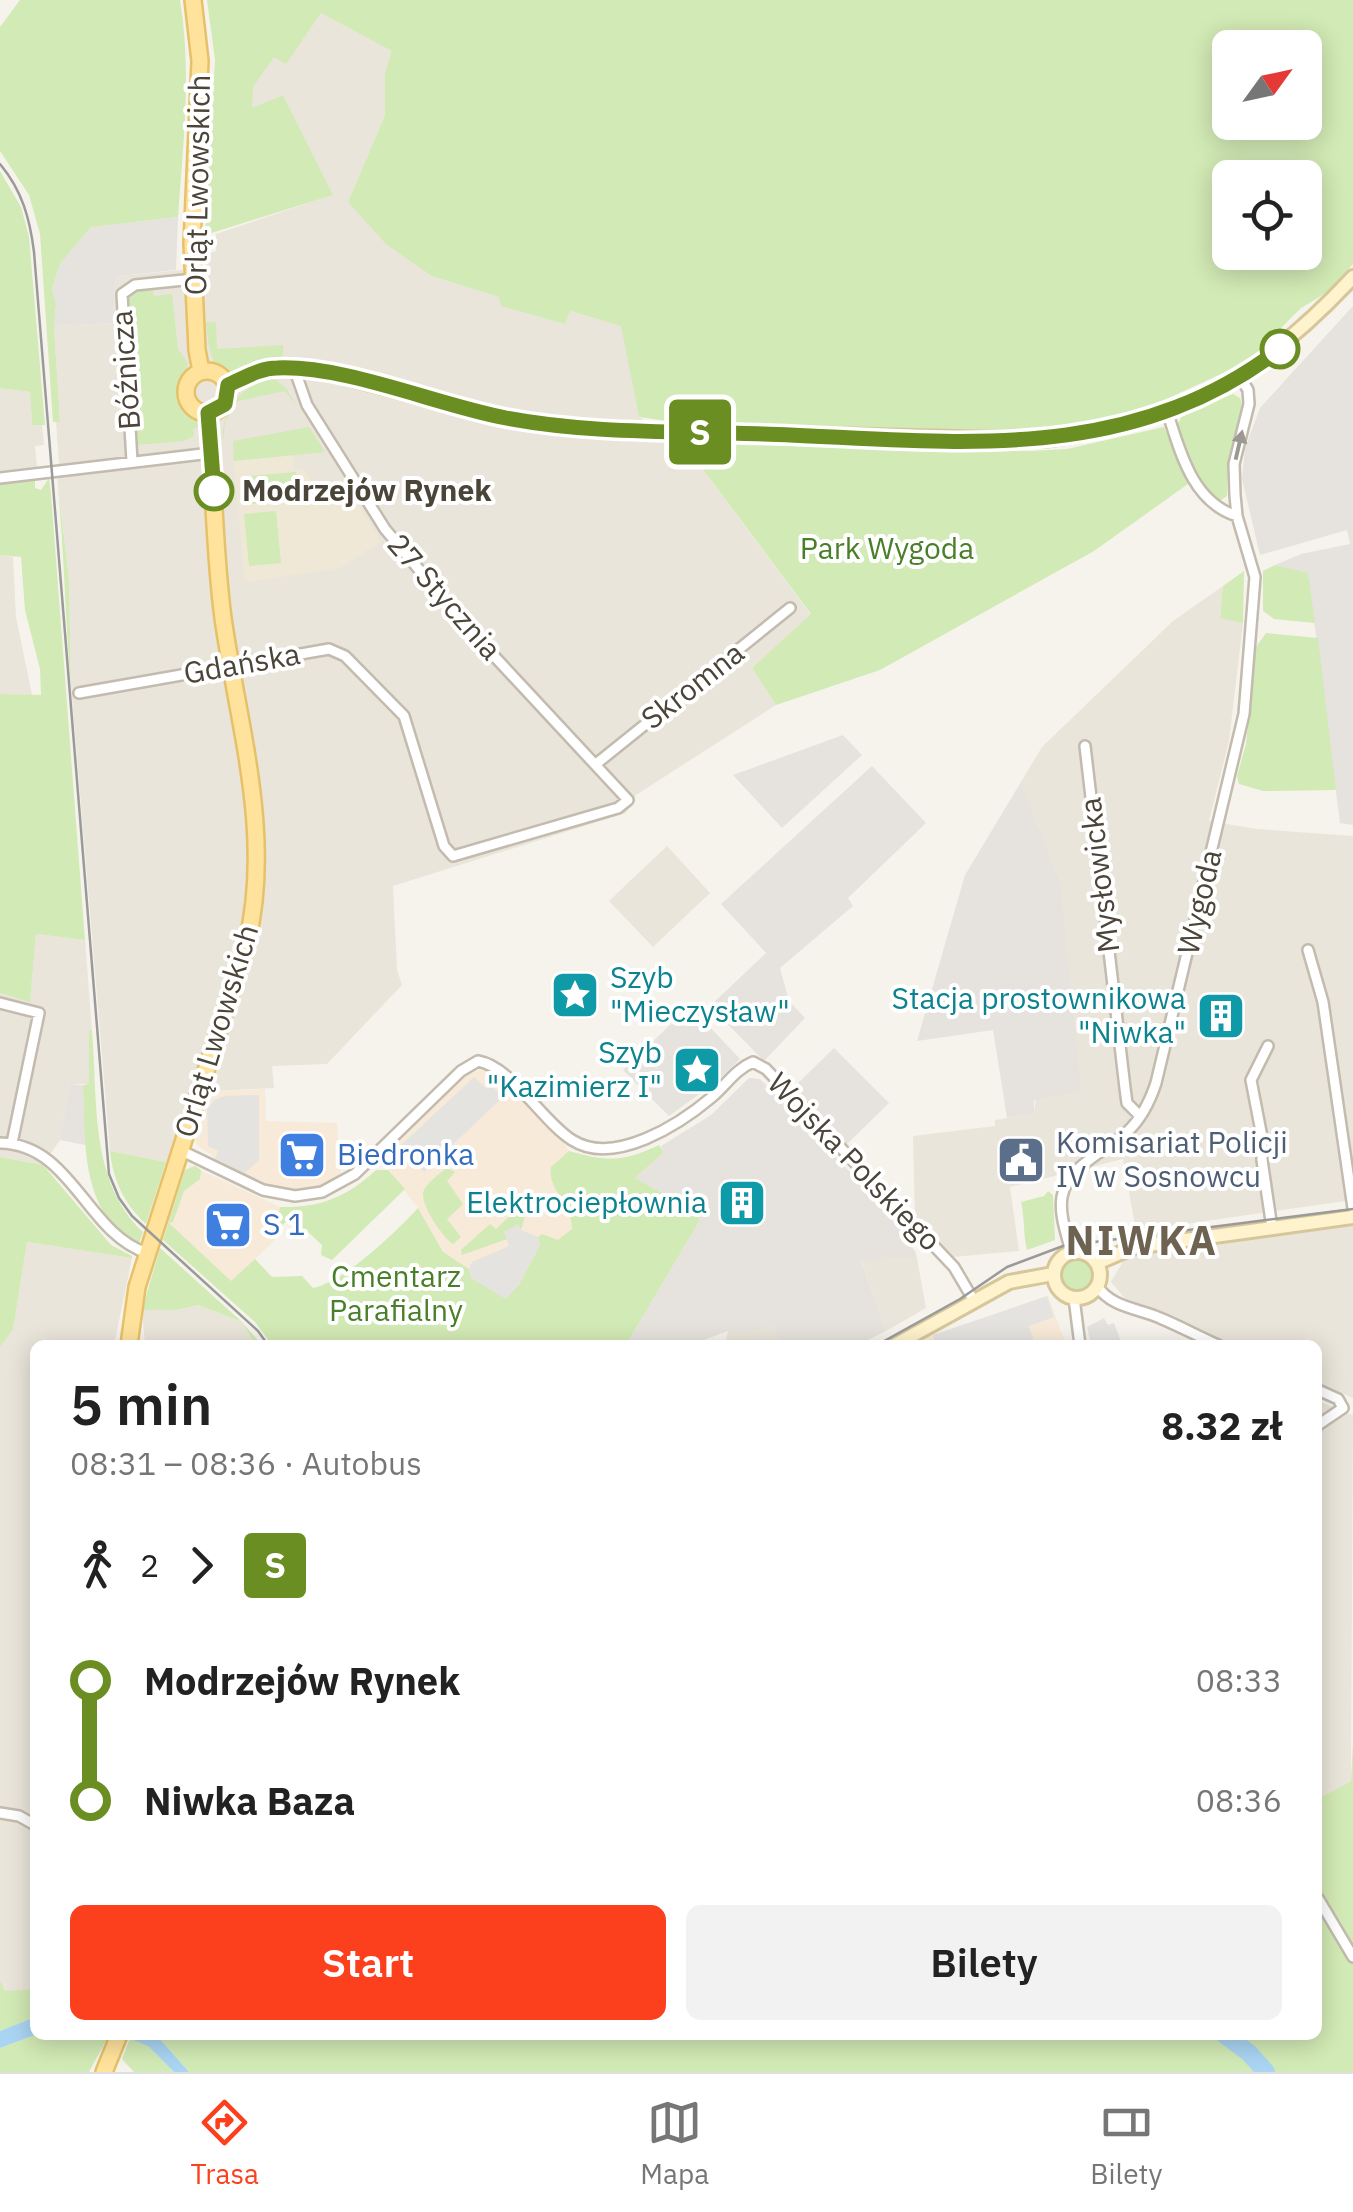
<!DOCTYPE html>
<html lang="pl">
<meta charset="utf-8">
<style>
:root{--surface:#fff;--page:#f2f2f2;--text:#222;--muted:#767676;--line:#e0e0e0;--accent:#fc3f1d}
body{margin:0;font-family:"IBM Plex Sans",sans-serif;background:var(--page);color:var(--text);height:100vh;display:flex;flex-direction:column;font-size:38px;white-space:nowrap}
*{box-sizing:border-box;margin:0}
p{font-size:32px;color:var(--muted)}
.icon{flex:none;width:55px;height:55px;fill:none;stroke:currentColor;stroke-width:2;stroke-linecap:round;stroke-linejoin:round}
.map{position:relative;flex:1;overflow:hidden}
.sheet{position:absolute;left:30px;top:1340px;width:1292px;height:700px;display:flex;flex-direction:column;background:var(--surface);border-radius:15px;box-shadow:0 5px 25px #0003}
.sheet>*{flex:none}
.badge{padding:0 20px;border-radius:8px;font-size:35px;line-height:65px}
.needle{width:65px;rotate:57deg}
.controls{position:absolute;left:1212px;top:30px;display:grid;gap:20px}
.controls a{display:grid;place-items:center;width:110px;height:110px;border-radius:15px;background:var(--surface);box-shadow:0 5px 25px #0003;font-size:50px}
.map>.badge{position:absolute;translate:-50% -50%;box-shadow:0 0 0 5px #fff}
.legs{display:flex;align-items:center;gap:15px;height:110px;padding:0 40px;font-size:32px}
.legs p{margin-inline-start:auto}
.headline{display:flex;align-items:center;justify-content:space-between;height:170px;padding:0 40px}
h1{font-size:55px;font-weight:600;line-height:75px}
.primary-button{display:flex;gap:20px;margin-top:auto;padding:20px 40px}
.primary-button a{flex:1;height:115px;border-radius:15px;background:var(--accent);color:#fff;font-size:40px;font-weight:600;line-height:115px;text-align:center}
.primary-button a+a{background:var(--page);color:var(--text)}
ul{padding:0 40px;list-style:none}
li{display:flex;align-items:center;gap:35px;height:120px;font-size:38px}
li i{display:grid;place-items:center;width:15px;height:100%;margin:0 12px;background:currentColor}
li i::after{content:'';width:25px;height:25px;margin:-12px;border:8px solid;border-radius:50%;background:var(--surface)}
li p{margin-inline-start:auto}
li:first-child i{background:linear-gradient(#0000 50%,currentColor 0)}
li:last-child i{background:linear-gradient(currentColor 50%,#0000 0)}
.tabs{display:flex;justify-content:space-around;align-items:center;height:140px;border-top:2px solid var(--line);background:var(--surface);font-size:28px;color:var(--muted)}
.tabs a{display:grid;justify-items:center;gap:5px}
.tabs .current{color:var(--accent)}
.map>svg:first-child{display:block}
</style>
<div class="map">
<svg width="1353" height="2072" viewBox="0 0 1353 2072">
<rect width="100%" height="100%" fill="#f6f3ec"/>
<!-- residential -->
<path fill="#eae5da" d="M321 13 393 50 385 72V115L348 202 433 276 500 297 502 306 565 324 569 311 622 326 639 417 684 444 811 615 752 668 776 705 636 795 626 813 393 886 397 970 402 985 327 1064 272 1066 274 1088 212 1091 194 1088 166 1162 110 1151 71 686 69 579 56 465 59 464 56 422 60 421 54 326 115 323 114 284 118 276 204 268V255L216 251V234L332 195 283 95 252 109V87L274 56 286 63Z
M0 388 30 392 32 425H42L44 445 35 446 37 467 0 471Z
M0 555 13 557 16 617 32 695 0 694Z
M1223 586 1220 617 1243 623 1229 741 1209 821 1257 829 1353 836V1200L1136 1231 1123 1159 1010 1187 1019 1251 953 1257 915 1218 913 1136 995 1126V1120L1034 1114 1060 881 1021 782 1042 747 1173 621Z
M667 846 710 893 653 947 609 901Z
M36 934 85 940 92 1031 89 1084H70L60 1140 43 1165 0 1157V993L30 1001Z
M1353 1220V1398L1318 1383V1345H1229L1128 1302 1111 1282 1127 1255Z
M27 1242 132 1258 114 1345H35V1989L5 1992 0 1980V1347L13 1330Z
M917 1258 926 1308 886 1331 861 1259Z
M198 1305 242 1322 255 1345H145L142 1310H176Z
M775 1323 780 1345H725L728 1331H756Z
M1318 1401 1353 1415 1351 1781 1318 1799Z"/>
<!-- commercial -->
<path fill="#f7ead8" d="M483 1069 492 1073 560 1137 569 1151 579 1184V1236L535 1254 518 1286 506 1299 443 1252 418 1208 388 1170 392 1145 468 1074Z
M265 1089 266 1121 337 1123 341 1177 312 1189 274 1188 212 1160 213 1156 198 1146 195 1141 212 1091Z
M191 1166 280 1207 279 1236 231 1282 168 1223 185 1170Z
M1048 1296 1066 1345H916L928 1337Z"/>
<!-- industrial -->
<path fill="#e6e2dd" d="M178 217 176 270 118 276 114 284 115 323 54 326 56 304 52 289 60 264 91 227Z
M1353 306V825L1340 823 1308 574 1275 565 1301 554 1350 544 1347 530 1260 555 1242 479 1245 448 1260 408Z
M843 735 862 755 782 828 733 775Z
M872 766 926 823 848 898 853 906 780 968 789 1001 805 1018 764 1061 710 1006 766 953 721 904Z
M1021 782 1060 881 1081 1091 1034 1100V1114L1007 1118 993 1030 917 1041 965 875Z
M690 1006 740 1059 716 1082 669 1116 623 1070Z
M834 1048 889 1103 845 1146 792 1089Z
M749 1078 760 1079 903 1227 898 1232 915 1251 917 1258 861 1260 886 1331 858 1345H780L774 1324 756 1331H728L690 1345H626L700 1220 693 1210 635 1178 664 1152 661 1146 711 1115Z
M70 1084 83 1085 85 1145 60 1140Z"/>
<!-- education -->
<path fill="#efe8d6" d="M293 455 294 470 303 469 322 494 343 480 381 541 340 568 245 582 234 461Z"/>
<!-- green -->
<path fill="#d2eab5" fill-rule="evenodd" d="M20 0H180C192 72 183 144 178 217L91 227 60 264 52 289 56 304 54 326 60 422H53L40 234 29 195 0 151V27Z
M207 0H1353V264L1326 293 1301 308 1281 328 1267 353 1162 401 1099 422 1023 435 808 426H701L639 417 621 326 570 311 565 324 501 306 499 297 432 276 387 245 348 202 385 115V72L392 51 321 13 286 64 274 57 253 87 252 108 283 95 333 195 205 235 215 60ZM1230 48H1305V122H1230ZM1230 178H1305V252H1230Z
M0 171 21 207 29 237 45 425H32L30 392 0 388Z
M152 286 154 296 172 294 178 349 188 363 182 384 183 400 200 426 193 429 194 436 184 441 136 445 126 302 134 290Z
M206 322H216L217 349 283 345V362C233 361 213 401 206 322Z
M274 379 286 388 297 407 285 391 238 401 225 422 223 441C219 414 245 379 274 379Z
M1233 394 1240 398 1242 405 1228 460 1227 496 1218 502 1191 468 1177 425 1184 412Z
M309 427 325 452 234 461 233 441Z
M1164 427 1188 484 1094 551 880 670 776 705 752 668 811 614 684 444 1031 451 1067 449Z
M296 472 299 500 252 504 249 476Z
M35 477V488L41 490 49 478 51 494 85 940 36 934 30 1002 0 993V694L41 695 40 669 25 610 21 557 0 555V482Z
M57 477 69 579 71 686C65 616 64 547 57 477Z
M276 511 281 563 249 566 244 514Z
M1275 565 1308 573 1315 623 1274 619 1263 611V571Z
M1244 571 1243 623 1220 618 1223 586Z
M1266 633 1318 638 1336 790 1263 791 1239 784 1237 776 1246 744 1256 647Z
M89 1030 92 1031C98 1100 89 1181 143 1232L139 1243C80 1218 85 1138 83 1085L89 1084Z
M659 1145 664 1152 635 1178 693 1210 700 1220 626 1345H272L255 1322 163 1240 185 1170 195 1166 201 1170 200 1179 184 1191 173 1222 169 1223 231 1281 255 1259 272 1277 302 1276 313 1288C344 1282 396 1232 418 1208L443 1252 469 1269 472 1279 518 1286 540 1245 538 1237 542 1234 558 1240 572 1229C573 1205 547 1189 551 1167L569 1151C608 1162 623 1162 659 1145Z
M110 1151 166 1162 146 1224C124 1204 113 1180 110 1151Z
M0 1157 43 1165 111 1245 132 1256V1258L27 1242 13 1330 0 1347Z
M447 1168 455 1172 447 1181 463 1204 447 1219 461 1237 453 1244C443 1238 418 1202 424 1190 428 1182 440 1173 447 1168Z
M376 1170H388L405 1189 332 1260 321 1255 322 1245 308 1232 304 1235 287 1221 280 1227 277 1224 280 1207C320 1208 347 1197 376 1170Z
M1048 1191 1053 1195 1055 1240 1027 1250C1023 1234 1025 1219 1021 1202L1044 1196Z
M515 1200 525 1216 521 1230 518 1225 504 1232 507 1239 462 1255 461 1250 490 1224 496 1229 514 1212 509 1205Z
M160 1248 242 1322 262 1345H255L242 1322 198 1305 176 1310H142Z
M1060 1275a16 16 0 1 1 32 0a16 16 0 1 1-32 0Z
M1353 1742V2072H189L158 2037 1318 2035V1799L1351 1781Z
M0 1980 5 1991 35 1989V2017L0 2031Z
M35 2035H109L89 2072H0V2048Z
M130 2038 148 2046 174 2072H134L122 2059Z"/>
<!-- parking -->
<path fill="#e5e3e0" d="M474 1077 486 1088 493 1087 503 1097 424 1172 400 1146Z
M259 1095V1160L245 1173 215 1159 218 1151 208 1146 207 1110 214 1100 225 1096Z
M518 1224 521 1230 538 1237 540 1245 518 1286 506 1299 472 1279 469 1269 472 1262 509 1246 504 1232Z
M1047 1296 1054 1317 1029 1326 1035 1345H936L933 1335Z
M1104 1318 1108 1325 1114 1323 1122 1345H1091L1087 1327Z"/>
<!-- water -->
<path fill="#a9d4f2" d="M35 2017V2035L0 2048V2031Z
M121 2035H161L158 2037 189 2072H174L148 2046Z"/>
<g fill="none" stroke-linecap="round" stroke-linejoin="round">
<!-- river -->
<path stroke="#a9d4f2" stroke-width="18" d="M1225 2035 1249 2053 1266 2072"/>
<!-- street casing -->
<g stroke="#c2bbae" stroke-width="14">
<path id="street" d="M1167 411C1180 451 1192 502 1237 516
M132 461 122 294 135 285 194 279
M0 478 211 453
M79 693 329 649 345 656 404 716 444 846 453 856 618 808 628 800 468 628 385 529 307 405 294 368
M1085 746 1125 1088 1127 1103 1140 1116
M596 764 790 608
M1308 950 1323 1002 1353 1208
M0 1003 39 1013 12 1143
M1268 1046 1251 1080 1262 1137V1160L1272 1228
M0 1143C72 1144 86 1233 147 1253
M180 1150 263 1190 295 1196 322 1192 355 1174 461 1071 478 1061C512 1067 542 1121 572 1140 614 1167 680 1124 712 1097 726 1085 736 1069 753 1062L766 1069 954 1267 974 1301
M1071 1252C1067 1235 1059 1215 1062 1197 1067 1166 1107 1151 1128 1131 1142 1118 1150 1101 1156 1083L1244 714 1255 577 1237 516 1235 495 1234 464 1249 404 1248 390 1240 377
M1097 1286C1112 1308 1138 1308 1160 1318 1179 1326 1198 1336 1218 1345
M1074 1298 1080 1345
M1318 1390 1338 1399 1343 1408
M1318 1425 1343 1408
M0 1813 19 1816 35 1825
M1318 1898 1353 1957"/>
</g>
<!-- secondary casing -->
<g stroke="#d6c79b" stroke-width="18">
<path id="secondary" d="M228 385 267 369 294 368 344 377 485 414 544 424 631 430 1043 440C1177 425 1262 375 1353 277
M1054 1275a23 23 0 1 1 46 0a23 23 0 1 1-46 0Z
M1097 1263 1134 1247 1353 1217
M895 1345 1009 1282 1053 1274"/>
</g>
<!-- primary casing -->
<g stroke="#e6c16a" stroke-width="20">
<path id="primary" d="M193 0 200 61 192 244 197 350 201 371
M186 392a21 21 0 1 1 42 0a21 21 0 1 1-42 0Z
M129 1345 137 1287 247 942C273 834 238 725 223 618 214 550 214 481 208 413
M104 2072 119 2035"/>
</g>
<!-- street -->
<use href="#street" stroke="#fff" stroke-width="9"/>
<!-- secondary -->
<use href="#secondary" stroke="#fff3cd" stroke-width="12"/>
<!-- primary -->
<use href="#primary" stroke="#ffe39c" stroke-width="15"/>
<!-- tram -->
<path stroke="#9a9a9a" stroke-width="2.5" d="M0 164C22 190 30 219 34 252L109 1174 119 1198 132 1216 258 1331 268 1345
M877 1345 960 1299 1007 1267 1063 1246 1353 1209"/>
</g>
<!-- one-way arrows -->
<defs><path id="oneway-solid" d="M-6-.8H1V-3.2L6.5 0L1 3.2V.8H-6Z" transform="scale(2.5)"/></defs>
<use fill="#9c9892" href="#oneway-solid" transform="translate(1239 445) rotate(-77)"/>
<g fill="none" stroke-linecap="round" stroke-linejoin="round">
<!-- line-1 casing -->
<g stroke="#fff" stroke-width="22">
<path id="line-1" d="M214 491 208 413 225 404 228 385C244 378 260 368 277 368 345 365 437 405 506 418 590 434 678 431 763 434 948 440 1122 469 1280 349"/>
</g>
<!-- line-1 -->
<use href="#line-1" stroke="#6b8e23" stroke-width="15"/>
</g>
<!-- icons -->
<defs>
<g id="sight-square" transform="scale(2.5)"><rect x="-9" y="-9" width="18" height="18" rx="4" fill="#0f9aa8" stroke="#fff"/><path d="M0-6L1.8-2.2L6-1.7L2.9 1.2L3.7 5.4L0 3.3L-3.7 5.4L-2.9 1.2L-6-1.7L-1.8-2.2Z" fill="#fff"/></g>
<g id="building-square" transform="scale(2.5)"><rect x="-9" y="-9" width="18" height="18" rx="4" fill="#0f9aa8" stroke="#fff"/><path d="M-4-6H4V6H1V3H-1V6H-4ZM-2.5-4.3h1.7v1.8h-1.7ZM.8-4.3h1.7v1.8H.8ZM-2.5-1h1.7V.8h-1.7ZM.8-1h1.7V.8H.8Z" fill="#fff"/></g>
<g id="supermarket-square" transform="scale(2.5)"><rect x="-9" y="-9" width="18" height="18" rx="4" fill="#3f7fe0" stroke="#fff"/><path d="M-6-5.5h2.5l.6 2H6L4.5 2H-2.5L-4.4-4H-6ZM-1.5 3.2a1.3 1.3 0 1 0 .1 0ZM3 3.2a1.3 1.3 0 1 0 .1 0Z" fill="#fff"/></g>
<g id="civic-square" transform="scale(2.5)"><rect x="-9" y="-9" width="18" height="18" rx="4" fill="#5c6f8a" stroke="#fff"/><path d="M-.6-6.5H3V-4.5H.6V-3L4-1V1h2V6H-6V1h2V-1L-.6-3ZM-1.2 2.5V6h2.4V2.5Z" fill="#fff"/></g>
</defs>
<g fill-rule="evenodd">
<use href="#sight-square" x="575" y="995"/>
<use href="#building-square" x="1221" y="1016"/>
<use href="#sight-square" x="697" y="1070"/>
<use href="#supermarket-square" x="302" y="1155"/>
<use href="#civic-square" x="1021" y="1160"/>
<use href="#building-square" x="742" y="1203"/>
<use href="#supermarket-square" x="228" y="1225"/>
</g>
<!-- markers -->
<g fill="#fff" stroke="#6b8e23" stroke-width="5">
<circle cx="1280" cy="349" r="18"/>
<circle cx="214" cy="491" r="18"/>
</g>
<g text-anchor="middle" stroke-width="8" stroke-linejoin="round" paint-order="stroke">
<!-- street labels -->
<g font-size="30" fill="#4b4439" stroke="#fff">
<text transform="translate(198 185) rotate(-89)" y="10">Orląt Lwowskich</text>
<text transform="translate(126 370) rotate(-94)" y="10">Bóźnicza</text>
<text transform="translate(444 597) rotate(49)" y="10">27 Stycznia</text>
<text transform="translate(242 664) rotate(-10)" y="10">Gdańska</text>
<text transform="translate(693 686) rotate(-38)" y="10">Skromna</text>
<text transform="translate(1100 875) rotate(-97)" y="10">Mysłowicka</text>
<text transform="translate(1200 902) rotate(-77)" y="10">Wygoda</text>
<text transform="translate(217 1031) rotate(-73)" y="10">Orląt Lwowskich</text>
<text transform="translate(854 1162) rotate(46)" y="10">Wojska Polskiego</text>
</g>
<!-- stop labels -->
<g font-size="30" font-weight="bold" fill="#4b4439" stroke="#fff" text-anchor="start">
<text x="242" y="501">Modrzejów Rynek</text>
</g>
<!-- park labels -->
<g font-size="30" fill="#4a7f2a" stroke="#fff">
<text x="887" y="559">Park Wygoda</text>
<text x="396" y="1287">Cmentarz<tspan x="396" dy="34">Parafialny</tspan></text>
</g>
<!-- culture labels -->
<g font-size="30" fill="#0d838f" stroke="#fff" text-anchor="end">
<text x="610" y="988" text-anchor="start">Szyb<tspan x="610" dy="34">"Mieczysław"</tspan></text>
<text x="1186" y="1009">Stacja prostownikowa<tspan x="1186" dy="34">"Niwka"</tspan></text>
<text x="662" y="1063">Szyb<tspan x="662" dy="34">"Kazimierz I"</tspan></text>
<text x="707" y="1213">Elektrociepłownia</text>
</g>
<!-- service labels -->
<g font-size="30" fill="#4e5e75" stroke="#fff" text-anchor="start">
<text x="1056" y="1153">Komisariat Policji<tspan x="1056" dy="34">IV w Sosnowcu</tspan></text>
</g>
<!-- shop labels -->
<g font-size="30" fill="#366cbe" stroke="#fff" text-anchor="start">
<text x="337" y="1165">Biedronka</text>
<text x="263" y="1235">S 1</text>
</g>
<!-- district labels -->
<g font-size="40" font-weight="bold" letter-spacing="2.5" fill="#6e6250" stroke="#fff">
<text x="1142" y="1255">NIWKA</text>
</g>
</g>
</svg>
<div class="controls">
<a><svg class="needle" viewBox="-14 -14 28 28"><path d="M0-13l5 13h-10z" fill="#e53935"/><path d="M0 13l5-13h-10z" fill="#767676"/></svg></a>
<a><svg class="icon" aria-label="locate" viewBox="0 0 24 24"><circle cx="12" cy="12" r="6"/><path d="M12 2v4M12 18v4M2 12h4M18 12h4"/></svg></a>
</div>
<b class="badge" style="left:700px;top:432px;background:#6b8e23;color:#fff">S</b>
<section class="sheet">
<div class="headline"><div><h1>5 min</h1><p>08:31 – 08:36 · Autobus</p></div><b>8.32 zł</b></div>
<div class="legs"><svg class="icon" aria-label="walk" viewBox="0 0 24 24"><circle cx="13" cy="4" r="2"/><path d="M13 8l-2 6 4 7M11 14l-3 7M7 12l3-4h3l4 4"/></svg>2<svg class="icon" aria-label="forward" viewBox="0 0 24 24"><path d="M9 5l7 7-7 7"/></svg><b class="badge" style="background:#6b8e23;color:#fff">S</b></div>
<ul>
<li><i style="color:#6b8e23"></i><b>Modrzejów Rynek</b><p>08:33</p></li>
<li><i style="color:#6b8e23"></i><b>Niwka Baza</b><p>08:36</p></li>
</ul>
<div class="primary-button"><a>Start</a><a>Bilety</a></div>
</section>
</div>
<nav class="tabs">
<a class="current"><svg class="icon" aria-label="directions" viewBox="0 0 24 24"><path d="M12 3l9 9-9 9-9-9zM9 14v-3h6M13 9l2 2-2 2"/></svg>Trasa</a>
<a><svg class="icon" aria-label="map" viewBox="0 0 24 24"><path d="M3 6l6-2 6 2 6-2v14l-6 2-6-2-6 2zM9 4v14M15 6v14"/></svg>Mapa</a>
<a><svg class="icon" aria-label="tickets" viewBox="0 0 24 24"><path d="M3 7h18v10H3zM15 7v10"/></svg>Bilety</a>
</nav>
